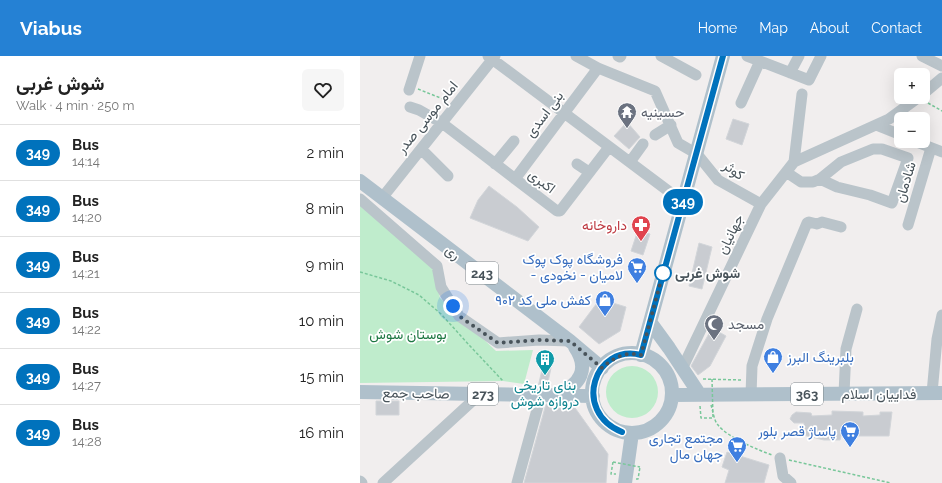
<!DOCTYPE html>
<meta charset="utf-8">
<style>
:root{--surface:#fff;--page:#f6f6f6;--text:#222;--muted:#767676;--line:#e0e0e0;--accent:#2581d4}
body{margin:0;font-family:Raleway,Vazirmatn,sans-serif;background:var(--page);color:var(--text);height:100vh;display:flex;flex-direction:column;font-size:15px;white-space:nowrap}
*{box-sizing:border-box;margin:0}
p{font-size:13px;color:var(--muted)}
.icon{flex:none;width:22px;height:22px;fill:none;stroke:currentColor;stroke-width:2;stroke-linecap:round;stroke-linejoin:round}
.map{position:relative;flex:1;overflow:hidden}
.panel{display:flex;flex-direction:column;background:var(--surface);width:360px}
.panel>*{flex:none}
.badge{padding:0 8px;border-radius:13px;font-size:14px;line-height:26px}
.tools{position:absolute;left:534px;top:12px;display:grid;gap:8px}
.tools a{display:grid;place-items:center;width:36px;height:36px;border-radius:6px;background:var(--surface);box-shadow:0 4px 16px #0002;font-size:20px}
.you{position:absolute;width:20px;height:20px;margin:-10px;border:3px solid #fff;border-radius:50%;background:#1a73e8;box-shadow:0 0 0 6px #1a73e833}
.map>.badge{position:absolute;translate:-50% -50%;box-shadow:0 0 0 2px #fff}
.round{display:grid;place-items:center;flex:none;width:42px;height:42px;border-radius:6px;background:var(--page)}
.headline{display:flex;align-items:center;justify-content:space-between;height:68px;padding:0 16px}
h1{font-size:19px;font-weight:700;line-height:30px}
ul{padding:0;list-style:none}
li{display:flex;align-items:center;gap:12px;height:56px;padding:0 16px;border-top:1px solid var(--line)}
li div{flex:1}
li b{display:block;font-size:15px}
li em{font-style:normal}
li .badge{min-width:44px;font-weight:700;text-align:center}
header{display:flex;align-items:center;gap:24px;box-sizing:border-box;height:56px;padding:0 20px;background:var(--accent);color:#fff}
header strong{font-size:19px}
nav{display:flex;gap:22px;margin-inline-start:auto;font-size:14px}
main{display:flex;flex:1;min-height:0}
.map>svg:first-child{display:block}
</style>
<header>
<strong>Viabus</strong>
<nav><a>Home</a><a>Map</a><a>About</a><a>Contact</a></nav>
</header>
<main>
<section class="panel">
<div class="headline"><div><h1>شوش غربی</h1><p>Walk · 4 min · 250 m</p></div><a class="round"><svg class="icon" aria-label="heart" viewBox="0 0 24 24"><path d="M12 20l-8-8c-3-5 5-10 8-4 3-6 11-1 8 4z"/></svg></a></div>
<ul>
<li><span class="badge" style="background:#0072bc;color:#fff">349</span><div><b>Bus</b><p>14:14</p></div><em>2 min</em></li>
<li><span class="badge" style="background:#0072bc;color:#fff">349</span><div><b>Bus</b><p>14:20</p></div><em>8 min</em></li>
<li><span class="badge" style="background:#0072bc;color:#fff">349</span><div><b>Bus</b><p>14:21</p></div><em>9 min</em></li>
<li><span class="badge" style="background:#0072bc;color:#fff">349</span><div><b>Bus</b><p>14:22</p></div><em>10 min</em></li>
<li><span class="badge" style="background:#0072bc;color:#fff">349</span><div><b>Bus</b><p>14:27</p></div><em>15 min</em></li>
<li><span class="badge" style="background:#0072bc;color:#fff">349</span><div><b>Bus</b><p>14:28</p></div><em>16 min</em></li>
</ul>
</section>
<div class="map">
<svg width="582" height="427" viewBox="0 0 582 427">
<rect width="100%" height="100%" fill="#f1eeee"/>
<!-- green -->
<path fill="#bfeccc" d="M0 149 72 207 80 242 136 295 173 294 164 328 143 325 0 327Z
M246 336a26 26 0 1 1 52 0a26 26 0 1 1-52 0Z"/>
<!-- building -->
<path fill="#c9ccd1" stroke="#d2d5d9" d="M373 63 389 68 382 89 366 83Z
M267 66 280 81 269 93 254 80Z
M129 130 157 151 179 171 168 185 110 162 118 144Z
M278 174 290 178 283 199 271 195Z
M339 187 352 191 342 233 329 230Z
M240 243 266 251 260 275 239 288 219 271Z
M352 272 366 280 350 310 338 319 331 310Z
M184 305 192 307 187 331H178Z
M16 345H39V359H16Z
M186 348 213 349 248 398 246 427H164Z
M472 355 503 356V360L520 359V356H532L529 380H481L480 384H464L443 379 444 367H434L430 363 432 359 436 356 451 357 452 360 472 359Z
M367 396 409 409 404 427H365L369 414 362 411Z"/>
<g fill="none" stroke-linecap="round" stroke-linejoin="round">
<!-- path -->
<path stroke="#79c79a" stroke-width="1.5" stroke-dasharray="3 2" stroke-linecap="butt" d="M58 33 88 45
M568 47 582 55
M0 216 31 225 59 239 81 258 110 290 143 325
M343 323 382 324
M351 349C353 355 354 365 358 369 367 381 398 394 412 399
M340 350 341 362H353
M429 404 531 427
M253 406 251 418H256
M276 423H278L280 411"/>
<!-- minor -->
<path stroke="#bac4ca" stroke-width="11" d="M128 0 323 146
M216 0 238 12 295 35 318 87 337 98 358 124 401 148
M258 0 260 1 261 0
M301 0 336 19
M387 0 449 24 461 0
M562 0 582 10
M430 17 439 0
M49 34 60 0
M563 38 582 22
M381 47 400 5
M50 51 59 54 82 67 197 155H200L249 91
M516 69 541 79
M295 79 311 69
M554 85 582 96
M61 93 88 120
M270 106 283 88
M434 106 442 38
M135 108 154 85
M217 108 229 116
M426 116 441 126H453L460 123 481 106 513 93H522L548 102 532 147 510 139 477 131 460 123
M155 123 238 12
M22 142 135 0
M0 143 77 210 81 231 99 260 138 287 179 284 210 285
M548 169 571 92
M322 313 401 148 434 106 529 63 559 41
M572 337 577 283 582 259
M484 338 486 293 497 253
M391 339 392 310 407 263 447 167 449 166 457 168 462 166 481 171
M420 402 423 420 431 427
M0 425 2 427
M23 427 120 338
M157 427 181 339"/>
<!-- major -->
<path stroke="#afc0cb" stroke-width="14" d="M0 125 210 285 242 312
M290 266 309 292 340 339
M232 337a40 40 0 1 1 80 0a40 40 0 1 1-80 0Z
M281 299 363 0
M0 336 233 340
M198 338C220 329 230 313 215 291
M312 339 582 337
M265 427 272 377"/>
<!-- path-bridge -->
<path stroke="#79c79a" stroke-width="1.5" stroke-dasharray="3 2" stroke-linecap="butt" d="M352 323 353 362
M253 406 280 411"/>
</g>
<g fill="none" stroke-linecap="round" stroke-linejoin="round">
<!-- line casing -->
<g stroke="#fff" stroke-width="9">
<path id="line" d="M262 376C211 355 235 287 281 299L363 0"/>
</g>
<!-- line -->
<use href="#line" stroke="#0072bc" stroke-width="6"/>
<!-- walk -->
<path stroke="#48535a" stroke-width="4" stroke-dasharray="0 7.2" d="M93 250 99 260 138 287 179 284 210 285 242 312C253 302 266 295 281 299L303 217"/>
</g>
<!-- icons -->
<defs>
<g id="temple-pin" transform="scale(1)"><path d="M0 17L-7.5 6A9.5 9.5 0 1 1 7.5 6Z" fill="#6b7280" stroke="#fff"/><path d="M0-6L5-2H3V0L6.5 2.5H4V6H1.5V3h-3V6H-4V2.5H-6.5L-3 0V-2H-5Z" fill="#fff"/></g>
<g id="pharmacy-pin" transform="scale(1)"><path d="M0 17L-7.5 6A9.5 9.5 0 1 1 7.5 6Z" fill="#e0444e" stroke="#fff"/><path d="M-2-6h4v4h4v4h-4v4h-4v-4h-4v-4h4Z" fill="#fff"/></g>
<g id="supermarket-pin" transform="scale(1)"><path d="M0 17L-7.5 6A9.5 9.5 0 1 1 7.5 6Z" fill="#3f7fe0" stroke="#fff"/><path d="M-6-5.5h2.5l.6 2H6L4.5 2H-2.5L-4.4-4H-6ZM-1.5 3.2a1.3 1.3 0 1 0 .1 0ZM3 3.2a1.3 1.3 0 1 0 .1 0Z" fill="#fff"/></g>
<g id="shop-pin" transform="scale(1)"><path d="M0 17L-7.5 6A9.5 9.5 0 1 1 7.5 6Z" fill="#3f7fe0" stroke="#fff"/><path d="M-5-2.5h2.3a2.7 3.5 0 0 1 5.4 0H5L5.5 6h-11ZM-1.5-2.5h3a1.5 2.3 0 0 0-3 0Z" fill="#fff"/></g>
<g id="mosque-pin" transform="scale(1)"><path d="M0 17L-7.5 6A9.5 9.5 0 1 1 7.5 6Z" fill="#6b7280" stroke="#fff"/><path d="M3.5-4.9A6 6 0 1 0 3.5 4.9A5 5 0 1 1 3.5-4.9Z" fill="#fff"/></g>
<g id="building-pin" transform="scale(1)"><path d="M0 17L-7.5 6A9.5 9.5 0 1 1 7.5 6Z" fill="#0f9aa8" stroke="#fff"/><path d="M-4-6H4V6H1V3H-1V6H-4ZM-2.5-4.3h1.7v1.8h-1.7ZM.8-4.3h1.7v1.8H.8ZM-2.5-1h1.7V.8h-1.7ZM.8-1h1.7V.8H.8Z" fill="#fff"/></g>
</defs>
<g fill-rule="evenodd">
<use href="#temple-pin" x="267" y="56"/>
<use href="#pharmacy-pin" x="281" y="169"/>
<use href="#supermarket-pin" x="277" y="211"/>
<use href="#shop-pin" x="245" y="244"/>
<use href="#mosque-pin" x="354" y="268"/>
<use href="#shop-pin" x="413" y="301"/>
<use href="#building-pin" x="185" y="303"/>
<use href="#supermarket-pin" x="490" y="375"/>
<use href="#supermarket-pin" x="377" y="390"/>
</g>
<!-- markers -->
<circle fill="#fff" stroke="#0072bc" stroke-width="2" cx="303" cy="217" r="8"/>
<g text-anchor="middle" stroke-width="3.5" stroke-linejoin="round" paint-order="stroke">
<!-- shield labels -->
<g fill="#fff" stroke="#7f878c" stroke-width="1">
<rect x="106" y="206" width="32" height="22" rx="3"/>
<rect x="108" y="327" width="30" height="22" rx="3"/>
<rect x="431" y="327" width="32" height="22" rx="3"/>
</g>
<g font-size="13" font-weight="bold" fill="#48535a">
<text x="122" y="222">243</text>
<text x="123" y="343">273</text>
<text x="447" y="343">363</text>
</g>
<!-- worship labels -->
<g font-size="14" fill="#5b616d" stroke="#fff" text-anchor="start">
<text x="281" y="61">حسینیه</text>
<text x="368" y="273">مسجد</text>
</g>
<!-- street labels -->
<g font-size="14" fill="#48535a" stroke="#fff">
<text transform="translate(184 58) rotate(-53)" y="5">بنی اسدی</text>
<text transform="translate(67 61) rotate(-51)" y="5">امام موسی صدر</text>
<text transform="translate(374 114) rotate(35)" y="5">کوثر</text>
<text transform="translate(182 125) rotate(37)" y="5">اکبری</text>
<text transform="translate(545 126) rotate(-73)" y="5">شادمان</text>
<text transform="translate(370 178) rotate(-64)" y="5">جهانیان</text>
<text transform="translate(93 196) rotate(37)" y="5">ری</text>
<text transform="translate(56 337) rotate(1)" y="5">صاحب جمع</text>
<text x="519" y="343">فداییان اسلام</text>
</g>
<!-- health labels -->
<g font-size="14" fill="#be3a42" stroke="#fff" text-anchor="end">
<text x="267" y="174">داروخانه</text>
</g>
<!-- shop labels -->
<g font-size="14" fill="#366cbe" stroke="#fff" text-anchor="end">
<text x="263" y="208">فروشگاه پوک پوک<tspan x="263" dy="16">- لاميان - نخودی</tspan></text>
<text x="231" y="249">کفش ملی کد ۹۰۲</text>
<text x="427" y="306" text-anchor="start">بلبرینگ البرز</text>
<text x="476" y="380">پاساژ قصر بلور</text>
<text x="363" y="387">مجتمع تجاری<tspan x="363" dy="16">جهان مال</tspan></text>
</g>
<!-- stop labels -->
<g font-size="14" font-weight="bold" fill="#48535a" stroke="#fff" text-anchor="start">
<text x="315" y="222">شوش غربی</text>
</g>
<!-- park labels -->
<g font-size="14" fill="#1d7742" stroke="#fff">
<text x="48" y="283">بوستان شوش</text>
</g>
<!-- culture labels -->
<g font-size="14" fill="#0d838f" stroke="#fff">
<text x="185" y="334">بنای تاریخی<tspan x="185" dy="16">دروازه شوش</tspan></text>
</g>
</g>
</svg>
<div class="tools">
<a>+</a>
<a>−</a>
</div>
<div class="you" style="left:93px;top:250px"></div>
<b class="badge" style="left:323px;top:146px;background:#0072bc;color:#fff">349</b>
</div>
</main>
